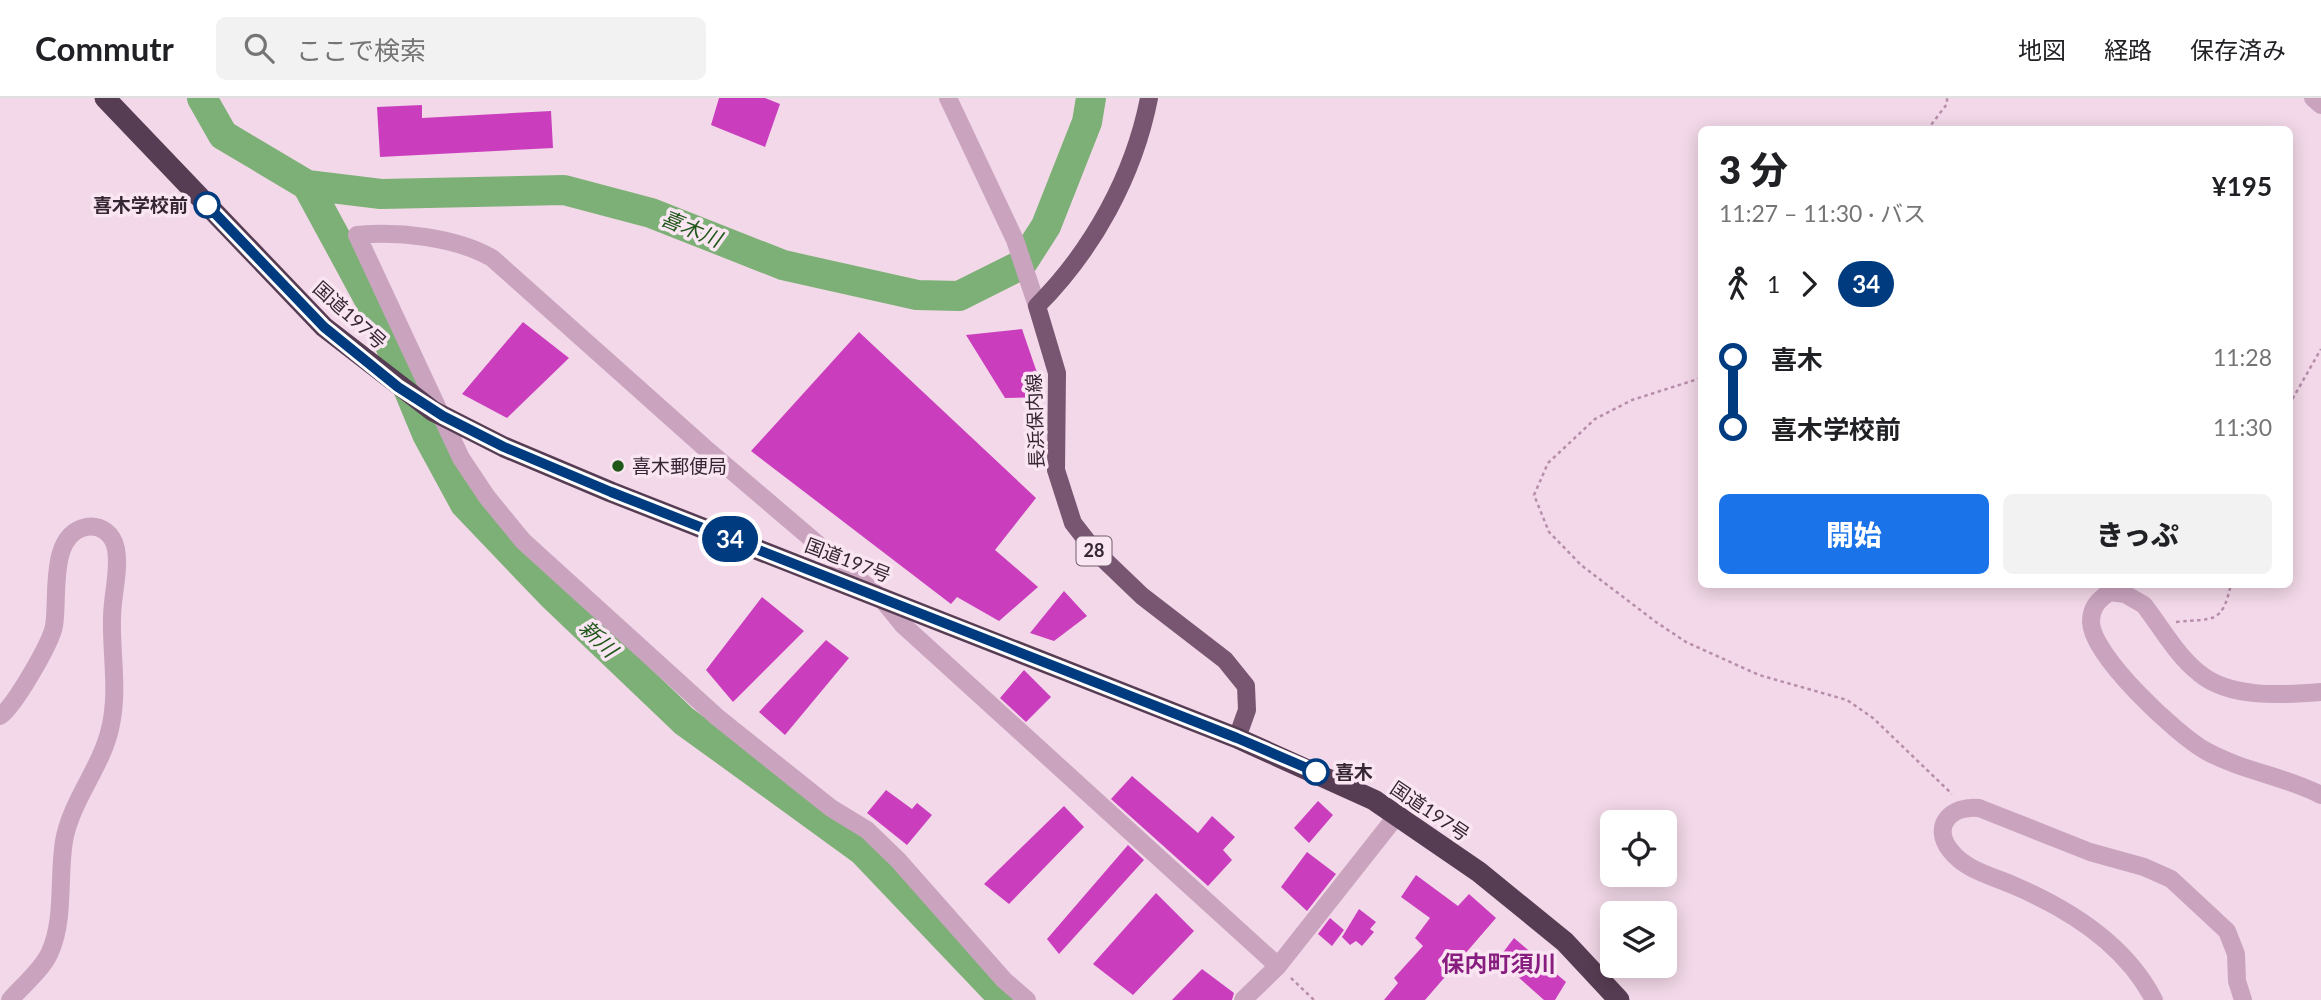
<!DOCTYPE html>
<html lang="ja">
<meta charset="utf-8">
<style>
:root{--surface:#fff;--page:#f2f2f2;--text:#202124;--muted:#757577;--line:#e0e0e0;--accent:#1a73e8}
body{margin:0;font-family:Lato,"Noto Sans JP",sans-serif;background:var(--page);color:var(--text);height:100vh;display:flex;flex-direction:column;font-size:26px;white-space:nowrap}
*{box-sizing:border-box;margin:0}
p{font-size:23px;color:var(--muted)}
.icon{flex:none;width:38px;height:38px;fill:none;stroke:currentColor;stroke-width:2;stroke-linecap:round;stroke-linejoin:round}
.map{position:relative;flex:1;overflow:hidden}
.panel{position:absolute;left:1698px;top:28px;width:595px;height:462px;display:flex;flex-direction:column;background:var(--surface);border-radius:10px;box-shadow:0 4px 18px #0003}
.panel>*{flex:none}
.badge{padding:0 14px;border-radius:23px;font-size:24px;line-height:46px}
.buttons{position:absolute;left:1600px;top:712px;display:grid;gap:14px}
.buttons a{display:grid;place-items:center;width:77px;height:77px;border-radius:10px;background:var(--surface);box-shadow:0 4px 18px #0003;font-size:35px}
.map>.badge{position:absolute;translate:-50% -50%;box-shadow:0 0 0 4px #fff}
.legs{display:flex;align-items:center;gap:10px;height:77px;padding:0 21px;font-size:23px}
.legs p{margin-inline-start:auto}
.overview{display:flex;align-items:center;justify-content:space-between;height:119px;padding:0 21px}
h1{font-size:38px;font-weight:800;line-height:52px}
.action{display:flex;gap:14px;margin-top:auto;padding:14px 21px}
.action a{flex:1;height:80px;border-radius:10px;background:var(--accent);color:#fff;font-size:28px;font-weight:800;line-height:80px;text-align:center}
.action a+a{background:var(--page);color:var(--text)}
ul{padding:0 21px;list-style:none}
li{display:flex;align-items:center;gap:24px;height:70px;font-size:26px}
li i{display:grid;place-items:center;width:10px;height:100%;margin:0 9px;background:currentColor}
li i::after{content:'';width:18px;height:18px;margin:-9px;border:5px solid;border-radius:50%;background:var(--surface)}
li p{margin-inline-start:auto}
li:first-child i{background:linear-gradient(#0000 50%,currentColor 0)}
li:last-child i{background:linear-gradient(currentColor 50%,#0000 0)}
header{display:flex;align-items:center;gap:42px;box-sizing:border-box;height:98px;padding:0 35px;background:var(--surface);border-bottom:2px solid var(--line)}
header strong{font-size:33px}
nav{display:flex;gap:38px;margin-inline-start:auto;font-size:24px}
.search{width:490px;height:63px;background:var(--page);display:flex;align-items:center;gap:18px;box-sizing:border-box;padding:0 24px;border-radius:10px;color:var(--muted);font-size:26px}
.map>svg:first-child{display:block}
</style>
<header>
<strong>Commutr</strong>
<div class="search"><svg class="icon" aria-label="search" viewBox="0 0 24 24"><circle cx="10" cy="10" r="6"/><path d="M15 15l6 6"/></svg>ここで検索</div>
<nav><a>地図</a><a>経路</a><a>保存済み</a></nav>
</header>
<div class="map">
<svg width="2321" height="902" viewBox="0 0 2321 902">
<rect width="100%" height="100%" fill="#f2d8e8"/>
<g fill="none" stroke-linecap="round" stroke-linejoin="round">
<!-- river -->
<path stroke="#7db076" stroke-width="30" d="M202 0 223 37 307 87 381 96 564 92 651 115 783 167 917 197 959 198 1021 167 1046 128 1087 24 1091 0
M307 87 377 216 427 336 465 406 552 497 684 623 862 752 1005 902"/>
</g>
<!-- building -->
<path fill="#ca3ebe" d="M719 0H765L780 6 765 49 711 27Z
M422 7V20L551 13 553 50 380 59 377 9Z
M523 224 569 260 507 320 462 296Z
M1022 231 1045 298V299L1005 300 966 237Z
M859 234 1036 400 995 452 1038 489 999 523 957 499 951 506 751 353Z
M1064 493 1087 518 1054 543 1030 535Z
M762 499 804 533 733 604 706 572Z
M826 542 849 560 785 637 759 614Z
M1024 572 1051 599 1026 624 1000 600Z
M1132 678 1198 735 1212 718 1235 739 1223 752 1232 762 1208 788 1111 701Z
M886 692 912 711 917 705 932 717 907 747 867 715Z
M1318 703 1333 717 1309 745 1294 730Z
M1064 708 1084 729 1009 806 984 786Z
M1128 747 1144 762 1059 856 1047 841Z
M1307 754 1336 776 1307 813 1281 789Z
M1416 777 1458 808 1469 796 1496 820 1425 902H1384L1398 885 1394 880 1423 848 1415 840 1430 820 1401 799Z
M1156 795 1194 833 1133 897 1093 866Z
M1359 811 1376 824 1370 831 1374 834 1362 848 1356 843 1350 847 1342 839Z
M1330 820 1344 832 1332 848 1318 836Z
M1514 840 1566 884 1555 902H1544L1498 861Z
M1202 871 1234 895 1232 902H1172Z"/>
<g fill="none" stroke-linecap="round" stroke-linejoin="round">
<!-- path -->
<path stroke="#b68eab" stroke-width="2.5" stroke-dasharray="3.5 3.5" stroke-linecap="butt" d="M1927 32 1947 6V0
M1701 280 1632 302 1595 321 1548 365 1534 397 1549 434 1581 467 1656 524 1686 544 1759 577 1847 602 1873 620 1952 696
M2289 307 2321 251
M2176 524C2214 520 2222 527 2231 486
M1291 880 1314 902"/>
<!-- street -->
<path stroke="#caa4bf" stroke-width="18" d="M948 0 1015 142 1037 208
M2313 0 2321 7
M2321 594C2283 597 2230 601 2199 575 2177 558 2161 529 2144 507L2125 496 2110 494C2099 501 2091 509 2091 524 2092 558 2177 637 2206 653 2242 673 2284 678 2321 697
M0 618C14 609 51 545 54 528 59 499 48 437 86 429 101 426 113 436 116 451 120 472 112 498 112 520 111 557 119 594 110 631 101 670 71 703 64 743 58 779 65 820 50 854 43 871 22 888 10 902
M1027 902 1004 882 898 762 867 732 831 710 717 619 523 443 487 399 461 360 357 137C399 133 455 139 492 160L705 350 881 500 903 527 1278 868
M1243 902 1278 868 1398 716
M2154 902C2126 847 2071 812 2015 788 1993 778 1966 773 1950 752 1931 727 1952 707 1979 710L2090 754 2144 769 2171 781 2227 833 2236 856 2237 883 2243 902"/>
<!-- primary -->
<path stroke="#785672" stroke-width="18" d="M1149 0C1134 77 1093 152 1037 208L1057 275 1056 372 1073 425 1094 452 1142 498 1225 562 1246 588 1247 612 1237 640"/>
<!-- highway -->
<path stroke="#573d53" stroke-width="21" d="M105 0 324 229 433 313 504 349 611 394 1237 640 1374 702 1479 774 1565 844 1619 902"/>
</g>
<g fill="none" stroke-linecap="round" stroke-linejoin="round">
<!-- line-1 casing -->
<g stroke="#fff" stroke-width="16">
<path id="line-1" d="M207 107 324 229 398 289 443 318 504 349 611 394 1237 640 1316 674"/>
</g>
<!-- line-1 -->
<use href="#line-1" stroke="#003b80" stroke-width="10"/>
</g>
<!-- markers -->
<g fill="#fff" stroke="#003b80" stroke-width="3.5">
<circle cx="207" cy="107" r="12"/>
<circle cx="1316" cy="674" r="12"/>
</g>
<circle fill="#20581a" stroke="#fae5f2" stroke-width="2.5" cx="618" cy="368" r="7"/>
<g text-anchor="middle" stroke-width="7" stroke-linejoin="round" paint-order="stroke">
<!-- shield labels -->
<rect fill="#fae5f2" stroke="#705f6c" stroke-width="2" x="1076.5" y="438.5" width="35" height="29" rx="5"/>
<g font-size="18" font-weight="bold" fill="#352633">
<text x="1094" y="459">28</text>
</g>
<!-- stop labels -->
<g font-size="19" font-weight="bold" fill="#352633" stroke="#fae5f2" text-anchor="end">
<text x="188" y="114">喜木学校前</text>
<text x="1335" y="681" text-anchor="start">喜木</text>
</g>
<!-- street labels -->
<g font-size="19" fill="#352633" stroke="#fae5f2">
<text transform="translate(350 217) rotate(42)" y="7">国道197号</text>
<text transform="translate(1035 323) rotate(-92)" y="7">長浜保内線</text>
<text transform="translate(848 462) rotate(21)" y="7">国道197号</text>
<text transform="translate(1430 713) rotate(34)" y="7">国道197号</text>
</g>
<!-- poi labels -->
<g font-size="19" fill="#352633" stroke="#fae5f2" text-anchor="start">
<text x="632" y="375">喜木郵便局</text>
</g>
<!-- water labels -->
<g font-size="21" font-style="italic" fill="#20581a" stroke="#fae5f2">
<text transform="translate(691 131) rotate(22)" y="7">喜木川</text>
<text transform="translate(598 541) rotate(44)" y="7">新川</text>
</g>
<!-- quarter labels -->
<g font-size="23" font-weight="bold" fill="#871d7e" stroke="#fae5f2">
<text x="1499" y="874">保内町須川</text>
</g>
</g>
</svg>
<div class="buttons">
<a><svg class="icon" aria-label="locate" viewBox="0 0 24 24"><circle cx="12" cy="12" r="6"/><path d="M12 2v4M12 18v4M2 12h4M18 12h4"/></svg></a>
<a><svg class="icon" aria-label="layers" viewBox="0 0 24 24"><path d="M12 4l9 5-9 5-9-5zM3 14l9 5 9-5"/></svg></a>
</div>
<b class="badge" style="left:730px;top:441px;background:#003b80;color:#fff">34</b>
<section class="panel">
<div class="overview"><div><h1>3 分</h1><p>11:27 – 11:30 · バス</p></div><b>¥195</b></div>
<div class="legs"><svg class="icon" aria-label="walk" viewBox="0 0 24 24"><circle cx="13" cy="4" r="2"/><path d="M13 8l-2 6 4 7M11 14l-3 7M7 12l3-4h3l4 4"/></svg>1<svg class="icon" aria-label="forward" viewBox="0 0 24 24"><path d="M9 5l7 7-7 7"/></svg><b class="badge" style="background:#003b80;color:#fff">34</b></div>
<ul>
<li><i style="color:#003b80"></i><b>喜木</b><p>11:28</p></li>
<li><i style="color:#003b80"></i><b>喜木学校前</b><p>11:30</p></li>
</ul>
<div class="action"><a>開始</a><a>きっぷ</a></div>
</section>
</div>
